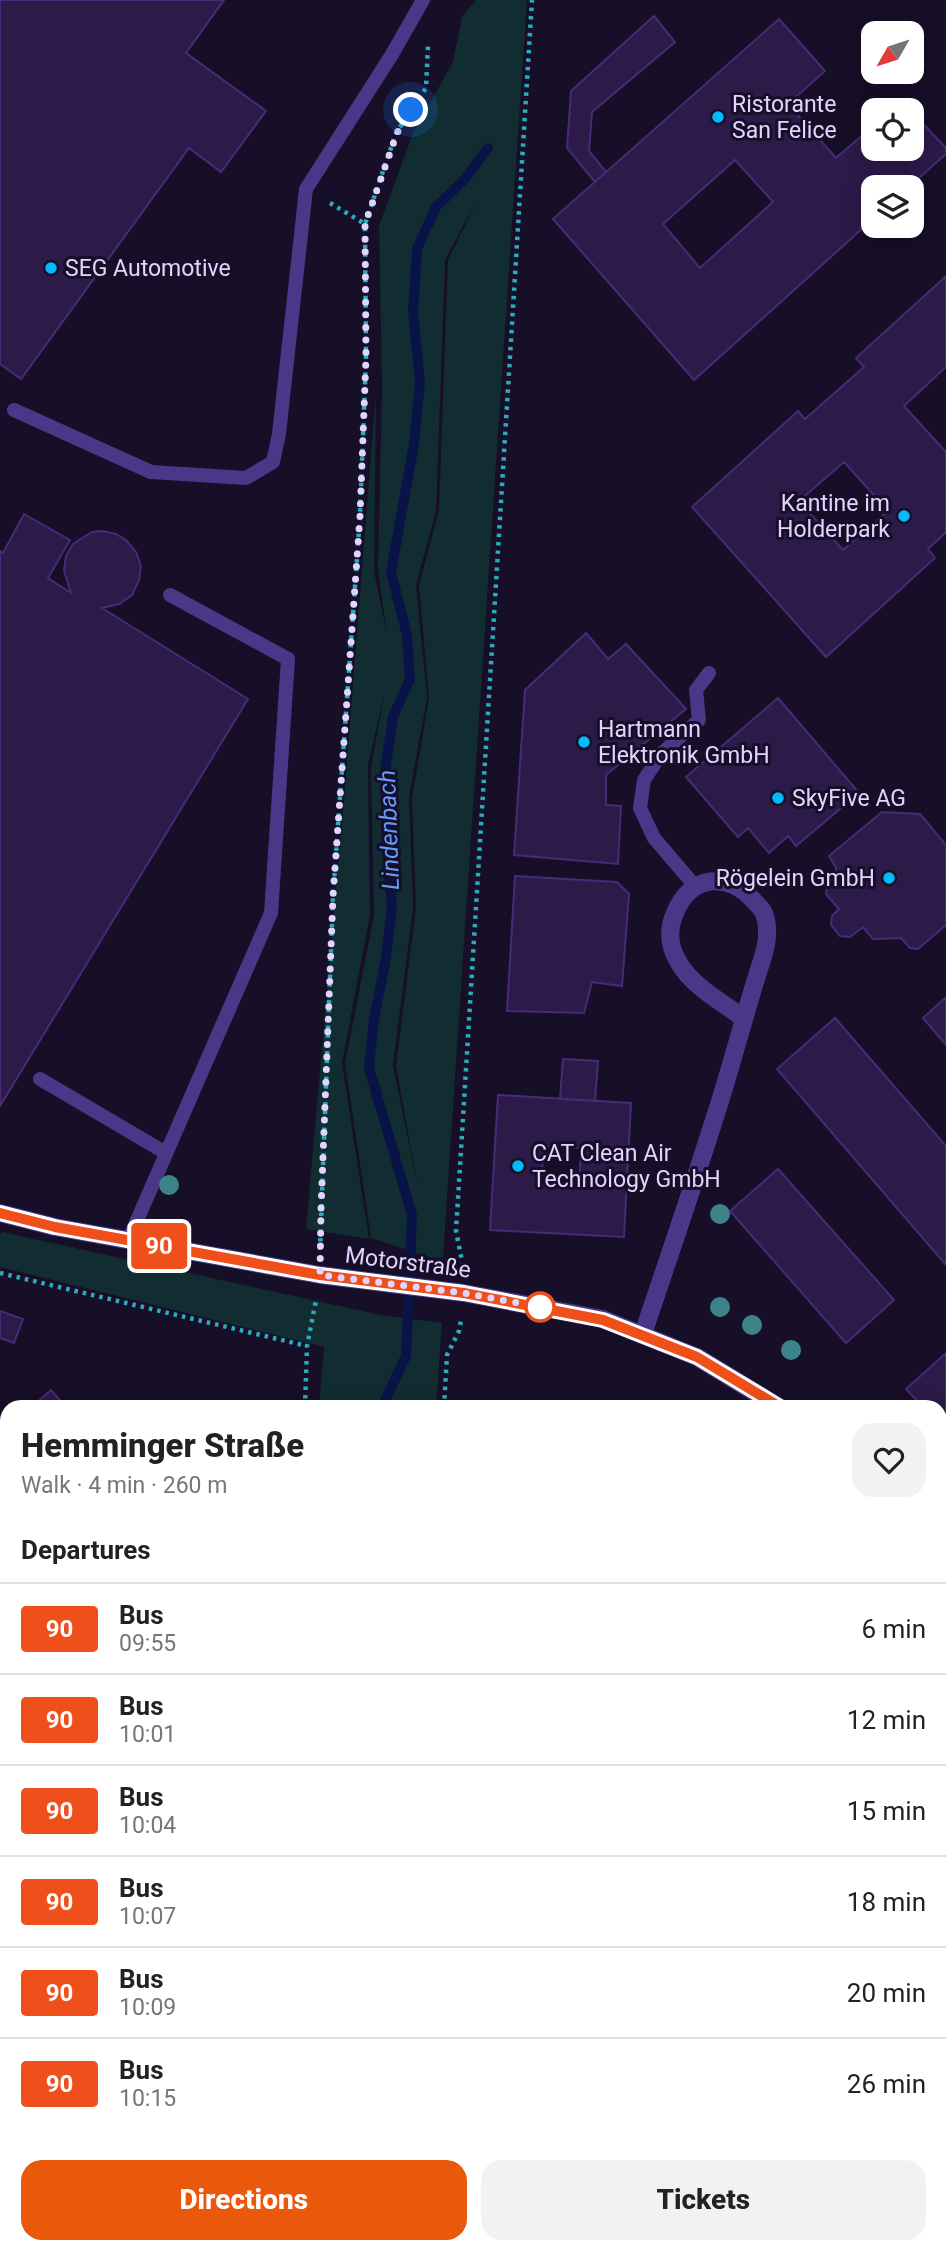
<!DOCTYPE html>
<meta charset="utf-8">
<style>
:root{--surface:#fff;--page:#f2f2f2;--text:#222;--muted:#767676;--line:#e0e0e0;--accent:#ea580c}
body{margin:0;font-family:Roboto,sans-serif;background:var(--page);color:var(--text);height:100vh;display:flex;flex-direction:column;font-size:26px;white-space:nowrap}
*{box-sizing:border-box;margin:0}
p{font-size:23px;color:var(--muted)}
.icon{flex:none;width:38px;height:38px;fill:none;stroke:currentColor;stroke-width:2;stroke-linecap:round;stroke-linejoin:round}
.map{position:relative;flex:1;overflow:hidden}
.details{position:absolute;left:0px;top:1400px;width:947px;height:854px;display:flex;flex-direction:column;background:var(--surface);border-radius:21px 21px 0 0;box-shadow:0 4px 18px #0003}
.details>*{flex:none}
.badge{padding:0 14px;border-radius:5px;font-size:24px;line-height:46px}
.needle{width:46px;rotate:231deg}
.controls{position:absolute;left:861px;top:21px;display:grid;gap:14px}
.controls a{display:grid;place-items:center;width:63px;height:63px;border-radius:14px;background:var(--surface);box-shadow:0 4px 18px #0003;font-size:35px}
.you{position:absolute;width:35px;height:35px;margin:-18px;border:5px solid #fff;border-radius:50%;background:#1a73e8;box-shadow:0 0 0 10px #1a73e833}
.map>.badge{position:absolute;translate:-50% -50%;box-shadow:0 0 0 4px #fff}
h2{padding:0 21px;font-size:26px;line-height:63px}
.round{display:grid;place-items:center;flex:none;width:74px;height:74px;border-radius:21px;background:var(--page)}
.overview{display:flex;align-items:center;justify-content:space-between;height:119px;padding:0 21px}
h1{font-size:33px;font-weight:800;line-height:52px}
.button{display:flex;gap:14px;margin-top:auto;padding:14px 21px}
.button a{flex:1;height:80px;border-radius:21px;background:var(--accent);color:#fff;font-size:28px;font-weight:800;line-height:80px;text-align:center}
.button a+a{background:var(--page);color:var(--text)}
ul{padding:0;list-style:none}
li{display:flex;align-items:center;gap:21px;height:91px;padding:0 21px;border-top:2px solid var(--line)}
li div{flex:1}
li b{display:block;font-size:26px}
li em{font-style:normal}
li .badge{min-width:77px;font-weight:700;text-align:center}
.map>svg:first-child{display:block}
</style>
<div class="map">
<svg width="946" height="2254" viewBox="0 0 946 2254">
<rect width="100%" height="100%" fill="#170e27"/>
<!-- green -->
<path fill="#112d31" fill-rule="evenodd" d="M476 0H527L443 1257 432 1258 371 1238 345 1063 374 916 371 768 385 691 368 765 370 915 342 1063 369 1239 306 1229 343 812 376 391 374 571 387 635 378 569 382 388 379 226 413 133 453 62 462 17ZM480 195 448 260 439 510 419 585 429 698 412 799 416 908 396 1066 418 1188 393 1065 413 908 409 797 427 698 416 585 436 511 445 260Z
M2 1232 381 1315 442 1323 436 1407H319L324 1347 0 1267V1235Z
M127 2247H308V2254H123Z
M327 2247H537L543 2254H327Z"/>
<g fill="none" stroke-linecap="round" stroke-linejoin="round">
<!-- stream -->
<path stroke="#081447" stroke-width="10" d="M382 1407 406 1356 412 1215 369 1068 374 1019 386 958 392 907 387 848 385 771 393 717 410 679 407 635 391 572 414 444 420 382 413 312 417 249 436 207 465 179 488 148
M358 2247 359 2254"/>
</g>
<!-- building -->
<path fill="#2c1a49" stroke="#472b76" stroke-width="2" fill-rule="evenodd" d="M0 0H224L186 53 266 111 221 172 189 148 21 379 0 364Z
M654 16 675 42 592 112 589 151 606 172 595 182 567 148 571 91Z
M779 19 825 71 788 104 836 158 873 126V149H912V112L946 148V154L909 187H873V219L694 380 553 219ZM735 160 773 202 700 268 663 224Z
M946 276V367L904 406 946 452V532L928 549 935 558 826 657 692 507 798 411 805 419 864 367 856 358ZM844 462 888 511 843 550 799 501Z
M24 514 70 540 48 578 71 593 64 571 66 556 73 544 92 532 102 531 116 534 126 540 136 552 141 566 139 580 132 595 119 604 102 608 248 699 0 1106V551L3 553Z
M586 633 608 659 626 644 686 709 606 775V805L621 806 618 864 514 855 525 690Z
M778 698 859 793 796 846 788 836 769 853 748 828 738 837 686 777Z
M882 812 920 814 946 845V925L918 949 910 948 901 938 873 939 863 927 850 937 840 936 831 925 832 916 839 909 826 894 828 881 836 875V868L829 856Z
M515 876 617 882 629 894 622 986 592 982 584 1013 507 1011Z
M946 997V1045L923 1018Z
M835 1018 946 1146V1265L777 1069Z
M563 1059 598 1061 595 1101 560 1099Z
M498 1095 631 1103 624 1237 490 1230ZM543 1146 581 1148 579 1186 542 1183Z
M778 1169 894 1300 846 1343 730 1211Z
M0 1311 23 1319 14 1343 0 1338Z
M946 1353V1433L940 1426V1407H923L906 1389Z
M51 1390 66 1407H32Z
M7 1429V2000L0 1992V1435Z
M7 2130V2175L0 2171V2141Z
M0 2240 7 2247 22 2254H0Z"/>
<g fill="none" stroke-linecap="round" stroke-linejoin="round">
<!-- path -->
<path stroke="#2aacbd" stroke-width="4.5" stroke-dasharray="3.5 5" stroke-linecap="butt" d="M330 203 365 224
M320 1250 333 896 360 516 366 357 365 224 396 133 426 88 428 46
M463 1266 456 1231 532 0
M0 1273 307 1346
M305 1407 307 1346 316 1300
M444 1407 447 1355 459 1331 461 1320
M472 2247 478 2254"/>
<!-- lane -->
<path stroke="#493888" stroke-width="14" d="M14 410 151 472 246 478 273 462 279 434 306 189 391 56 423 0
M695 886 654 838 640 808 644 780 661 754 699 720 696 690 709 673
M40 1079 166 1153
M128 1241 271 913 288 659 170 595
M0 2052 7 2050
M0 2193 7 2198
M82 2247 93 2254
M318 2247 319 2254"/>
<!-- street -->
<path stroke="#493888" stroke-width="18" d="M0 1213 55 1227 320 1275 464 1293 603 1319 697 1357 779 1407
M643 1334C667 1262 692 1190 715 1117 732 1065 745 1012 762 960 767 945 770 929 764 913 762 909 757 904 754 901 728 871 690 875 675 913 667 931 669 947 679 963 692 986 722 1002 743 1018
M940 1549 946 1556"/>
<!-- secondary -->
<path stroke="#896cff" stroke-width="18" d="M940 2209 946 2203
M890 2254 897 2247"/>
</g>
<!-- trees -->
<g fill="#3c8489">
<circle cx="169" cy="1185" r="10"/>
<circle cx="720" cy="1214" r="10"/>
<circle cx="720" cy="1307" r="10"/>
<circle cx="752" cy="1325" r="10"/>
<circle cx="791" cy="1350" r="10"/>
</g>
<g fill="none" stroke-linecap="round" stroke-linejoin="round">
<!-- line casing -->
<g stroke="#fff" stroke-width="16">
<path id="line" d="M0 1213 55 1227 320 1275 464 1293 603 1320 697 1357 780 1407"/>
</g>
<!-- line -->
<use href="#line" stroke="#ef4f1a" stroke-width="10"/>
<!-- walk -->
<path stroke="#e1d5ff" stroke-width="7" stroke-dasharray="0 12.6" d="M411 110 397 133 365 224 366 357 360 516 333 896 321 1209 320 1275 464 1293 540 1307"/>
</g>
<!-- markers -->
<g fill="#01b9ff" stroke="#170e27" stroke-width="2.5">
<circle cx="718" cy="117" r="7"/>
<circle cx="51" cy="268" r="7"/>
<circle cx="904" cy="516" r="7"/>
<circle cx="584" cy="742" r="7"/>
<circle cx="778" cy="798" r="7"/>
<circle cx="889" cy="878" r="7"/>
<circle cx="518" cy="1166" r="7"/>
</g>
<circle fill="#fff" stroke="#ef4f1a" stroke-width="3.5" cx="540" cy="1307" r="14"/>
<g text-anchor="middle" stroke-width="6" stroke-linejoin="round" paint-order="stroke">
<!-- poi labels -->
<g font-size="23" fill="#e1d5ff" stroke="#170e27" text-anchor="start">
<text x="732" y="112">Ristorante<tspan x="732" dy="26">San Felice</tspan></text>
<text x="65" y="276">SEG Automotive</text>
<text x="890" y="511" text-anchor="end">Kantine im<tspan x="890" dy="26">Holderpark</tspan></text>
<text x="598" y="737">Hartmann<tspan x="598" dy="26">Elektronik GmbH</tspan></text>
<text x="792" y="806">SkyFive AG</text>
<text x="875" y="886" text-anchor="end">Rögelein GmbH</text>
<text x="532" y="1161">CAT Clean Air<tspan x="532" dy="26">Technology GmbH</tspan></text>
</g>
<!-- street labels -->
<g font-size="23" fill="#e1d5ff" stroke="#170e27">
<text transform="translate(408 1262) rotate(7)" y="8">Motorstraße</text>
</g>
<!-- water labels -->
<g font-size="24" font-style="italic" fill="#639bff" stroke="#170e27">
<text transform="translate(389 830) rotate(-92)" y="8">Lindenbach</text>
</g>
</g>
</svg>
<div class="controls">
<a><svg class="needle" viewBox="-14 -14 28 28"><path d="M0-13l5 13h-10z" fill="#e53935"/><path d="M0 13l5-13h-10z" fill="#767676"/></svg></a>
<a><svg class="icon" aria-label="locate" viewBox="0 0 24 24"><circle cx="12" cy="12" r="6"/><path d="M12 2v4M12 18v4M2 12h4M18 12h4"/></svg></a>
<a><svg class="icon" aria-label="layers" viewBox="0 0 24 24"><path d="M12 4l9 5-9 5-9-5zM3 14l9 5 9-5"/></svg></a>
</div>
<div class="you" style="left:411px;top:110px"></div>
<b class="badge" style="left:159px;top:1246px;background:#ef4f1a;color:#fff">90</b>
<section class="details">
<div class="overview"><div><h1>Hemminger Straße</h1><p>Walk · 4 min · 260 m</p></div><a class="round"><svg class="icon" aria-label="heart" viewBox="0 0 24 24"><path d="M12 20l-8-8c-3-5 5-10 8-4 3-6 11-1 8 4z"/></svg></a></div>
<h2>Departures</h2>
<ul>
<li><span class="badge" style="background:#ef4f1a;color:#fff">90</span><div><b>Bus</b><p>09:55</p></div><em>6 min</em></li>
<li><span class="badge" style="background:#ef4f1a;color:#fff">90</span><div><b>Bus</b><p>10:01</p></div><em>12 min</em></li>
<li><span class="badge" style="background:#ef4f1a;color:#fff">90</span><div><b>Bus</b><p>10:04</p></div><em>15 min</em></li>
<li><span class="badge" style="background:#ef4f1a;color:#fff">90</span><div><b>Bus</b><p>10:07</p></div><em>18 min</em></li>
<li><span class="badge" style="background:#ef4f1a;color:#fff">90</span><div><b>Bus</b><p>10:09</p></div><em>20 min</em></li>
<li><span class="badge" style="background:#ef4f1a;color:#fff">90</span><div><b>Bus</b><p>10:15</p></div><em>26 min</em></li>
</ul>
<div class="button"><a>Directions</a><a>Tickets</a></div>
</section>
</div>
